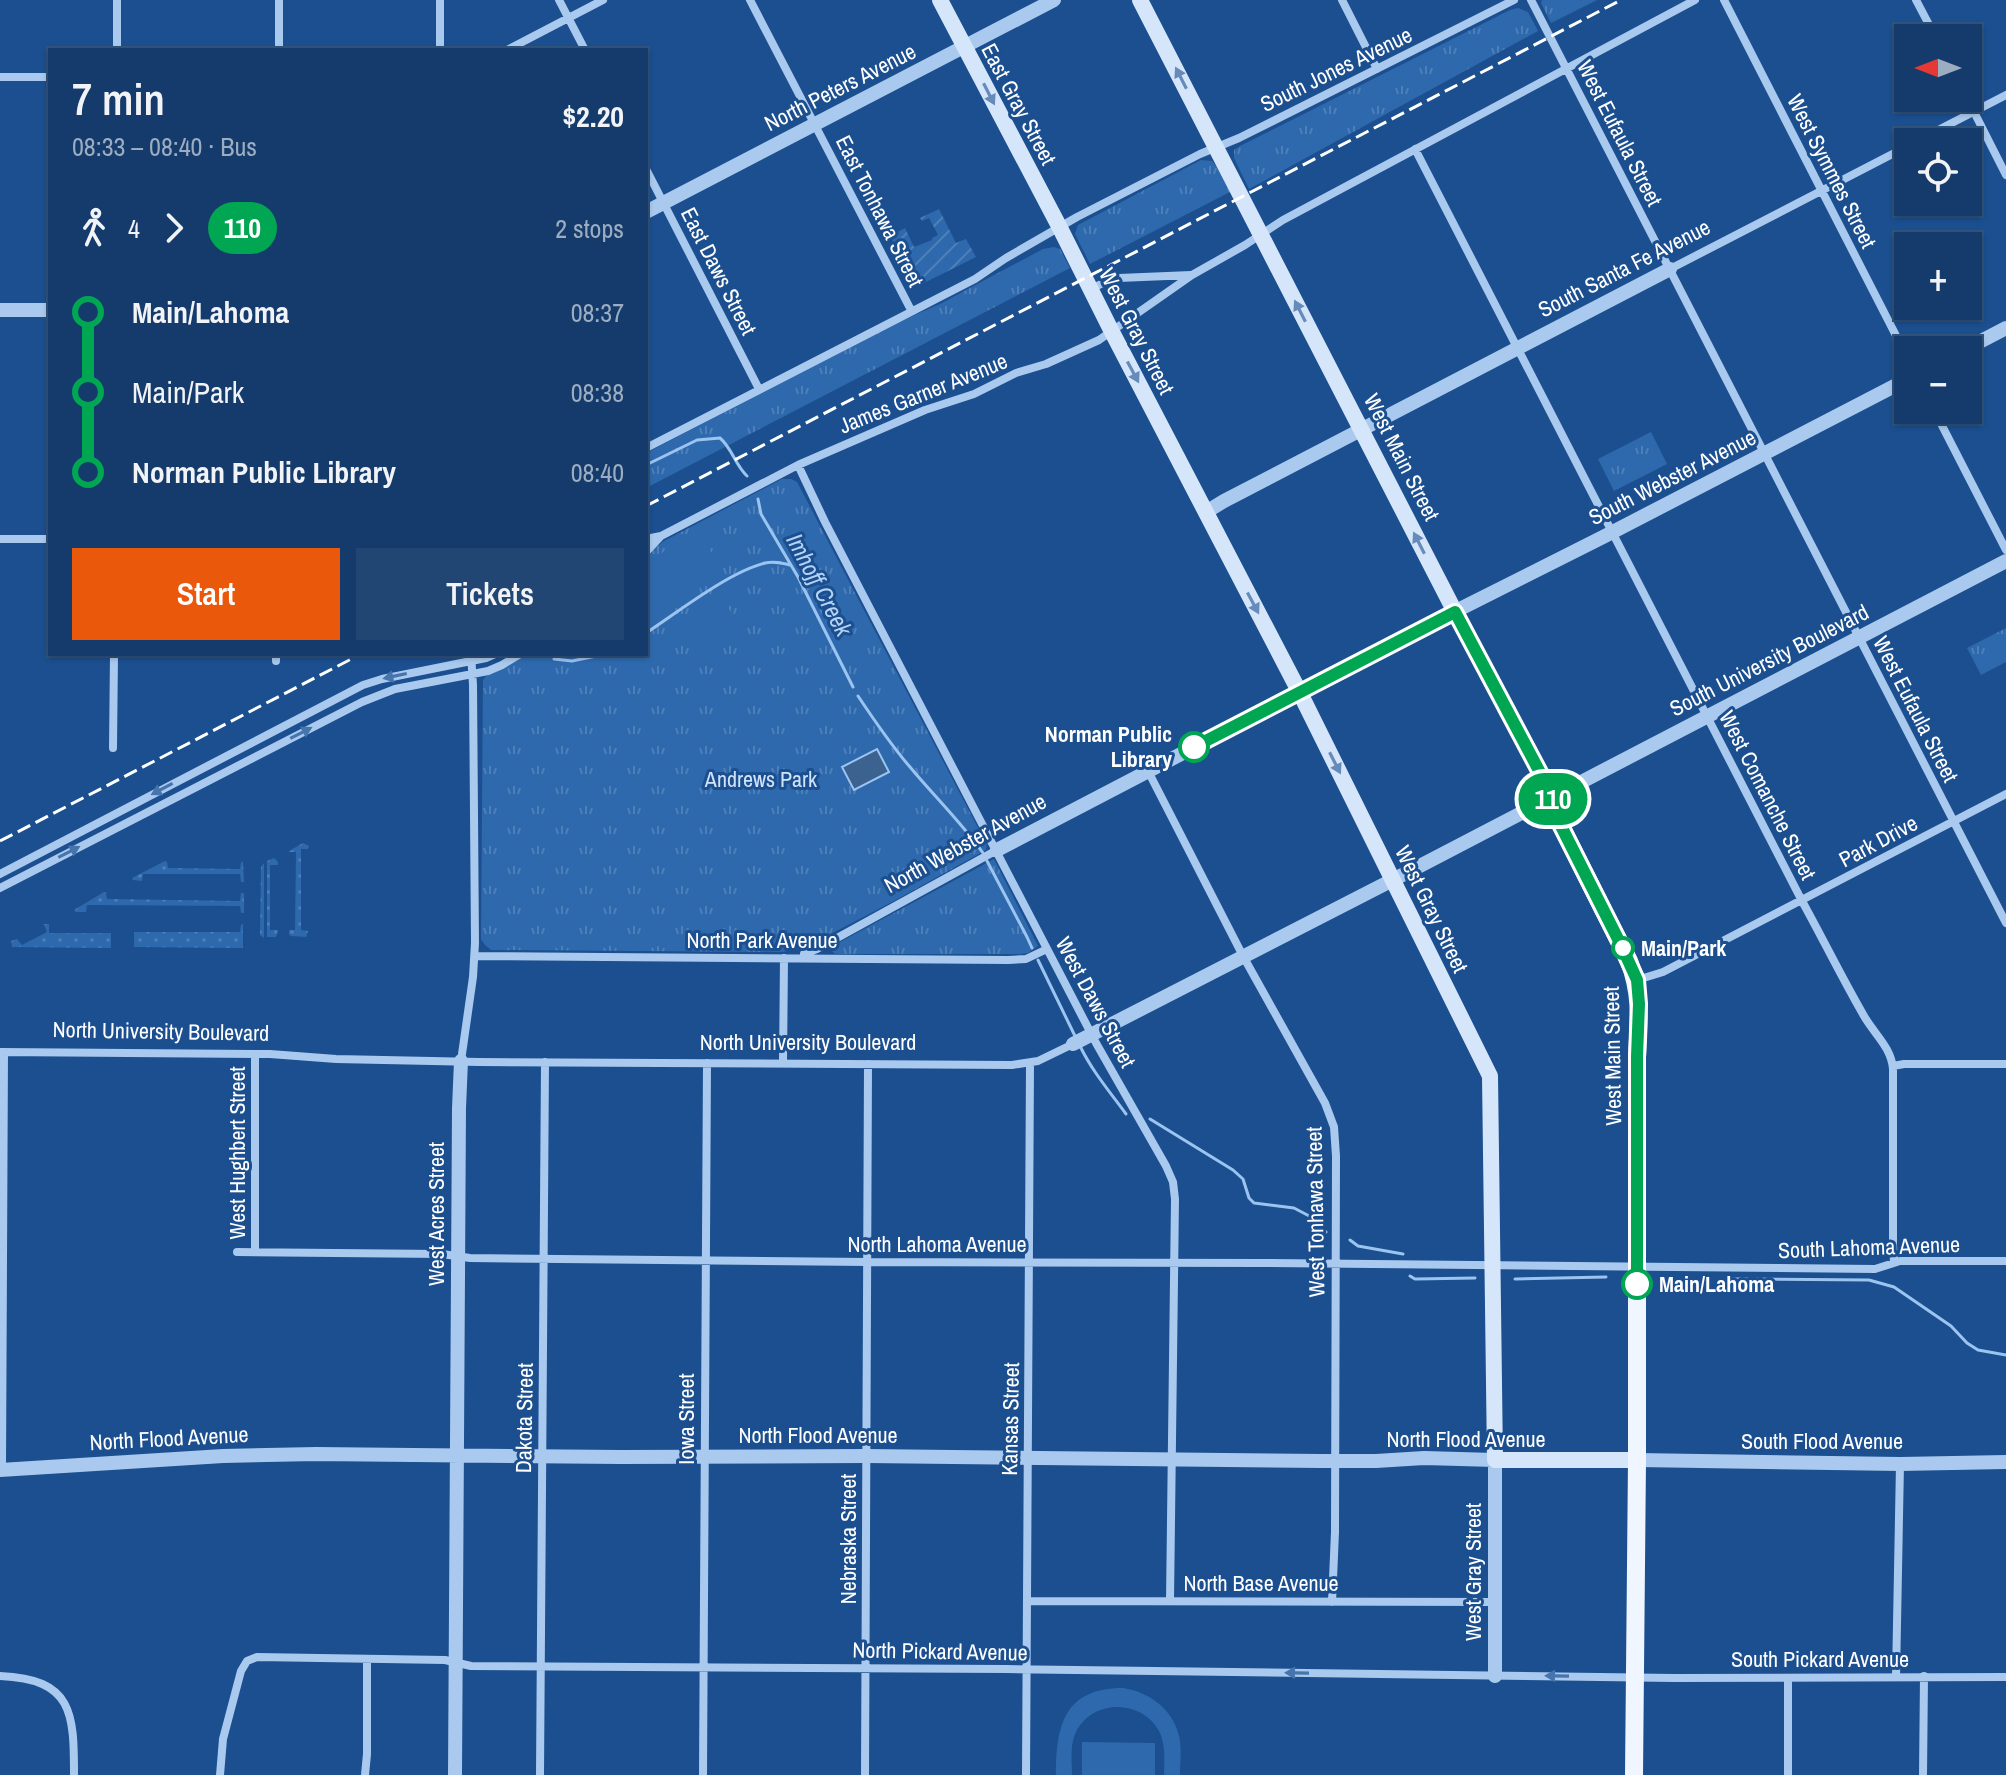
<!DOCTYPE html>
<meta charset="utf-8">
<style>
:root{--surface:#143b6b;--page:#214673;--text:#f1f3f6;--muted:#9dadc1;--line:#33557e;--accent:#ea580c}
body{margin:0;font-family:"Archivo Narrow",sans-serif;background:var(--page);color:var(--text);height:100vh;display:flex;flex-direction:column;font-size:30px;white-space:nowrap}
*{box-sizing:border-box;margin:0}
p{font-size:26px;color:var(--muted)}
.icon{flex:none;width:44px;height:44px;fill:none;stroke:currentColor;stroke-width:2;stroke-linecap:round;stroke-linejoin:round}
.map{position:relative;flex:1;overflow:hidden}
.drawer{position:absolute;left:48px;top:48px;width:600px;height:608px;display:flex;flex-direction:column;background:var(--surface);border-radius:0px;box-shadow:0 2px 6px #0004,0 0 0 2px var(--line)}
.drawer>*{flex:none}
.badge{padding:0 16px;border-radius:26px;font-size:28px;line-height:52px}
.needle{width:52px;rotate:270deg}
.fabs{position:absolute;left:1894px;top:24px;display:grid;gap:16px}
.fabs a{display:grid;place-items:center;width:88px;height:88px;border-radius:0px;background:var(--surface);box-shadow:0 2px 6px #0004,0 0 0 2px var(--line);font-size:40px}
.map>.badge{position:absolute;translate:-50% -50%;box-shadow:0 0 0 4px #fff}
.legs{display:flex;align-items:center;gap:12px;height:88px;padding:0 24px;font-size:26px}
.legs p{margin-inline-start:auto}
.overview{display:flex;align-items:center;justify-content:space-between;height:136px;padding:0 24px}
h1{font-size:44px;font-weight:600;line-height:60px}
.cta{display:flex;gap:16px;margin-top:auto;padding:16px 24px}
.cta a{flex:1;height:92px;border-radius:0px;background:var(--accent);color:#fff;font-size:32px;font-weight:600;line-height:92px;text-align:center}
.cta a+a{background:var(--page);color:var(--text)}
ul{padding:0 24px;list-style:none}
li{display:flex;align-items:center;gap:28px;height:80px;font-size:30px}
li i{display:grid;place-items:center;width:12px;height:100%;margin:0 10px;background:currentColor}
li i::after{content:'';width:20px;height:20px;margin:-10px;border:6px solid;border-radius:50%;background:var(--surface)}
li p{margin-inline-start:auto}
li:first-child i{background:linear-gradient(#0000 50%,currentColor 0)}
li:last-child i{background:linear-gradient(currentColor 50%,#0000 0)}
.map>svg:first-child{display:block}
</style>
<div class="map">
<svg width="2006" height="1775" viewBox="0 0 2006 1775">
<defs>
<pattern id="grass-dots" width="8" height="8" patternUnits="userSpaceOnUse" patternTransform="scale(2)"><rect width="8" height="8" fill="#2e69ad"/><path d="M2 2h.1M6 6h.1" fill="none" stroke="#4d80b9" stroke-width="1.8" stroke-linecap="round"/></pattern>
<pattern id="park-tufts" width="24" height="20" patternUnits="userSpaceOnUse" patternTransform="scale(2)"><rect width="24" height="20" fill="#2e69ad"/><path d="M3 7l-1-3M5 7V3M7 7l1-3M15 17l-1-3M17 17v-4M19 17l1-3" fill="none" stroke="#4d80b9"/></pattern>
<pattern id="garden-furrows" width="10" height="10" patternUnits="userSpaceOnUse" patternTransform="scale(2)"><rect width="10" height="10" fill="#2e69ad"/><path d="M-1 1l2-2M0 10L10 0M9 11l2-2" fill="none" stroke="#4d80b9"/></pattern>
</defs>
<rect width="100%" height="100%" fill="#1b4f8f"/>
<!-- grass -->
<path fill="url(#grass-dots)" d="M303 843 309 846 308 849H301V930L308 931 306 937 291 936 289 934V930H295L296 852H289V851Z
M274 858 278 862V865H270V930H278L276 937H267V861Z
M165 861 167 862 168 868 240 869 241 862H243L244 882H241L240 874H143L142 881 133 880 132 878Z
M264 863V938L260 935 261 867Z
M104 892H106L107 899 240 901 241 893H244V913H241L240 906 87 905 86 912H76L74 910Z
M44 924H49V933H111V948L12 947 11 941 17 939 22 945 47 932Z
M243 924V948L134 947V932H240L241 925Z"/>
<!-- park -->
<path fill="url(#park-tufts)" d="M1542 0H1597L1551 23 1541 3Z
M1518 8 1528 12 1538 31 1249 189 1234 158V150L1240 146 1510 10Z
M1201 160 1212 161 1218 168 1230 192 1090 264 1075 234 1078 225Z
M1054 247 1060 249 1070 268 646 488V453L903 320 940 304 1043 249Z
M1651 432 1667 464 1614 491 1598 459Z
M782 479H791L797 482 987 845 986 850 894 901 804 948 782 952 491 950 485 945 481 939 483 680 486 676 500 670 525 654H646V555L664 541Z
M2006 628V662L1981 675 1967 648Z
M994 859 1038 946 1028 953 1021 954H835L829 948Z"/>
<!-- garden -->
<path fill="url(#garden-furrows)" d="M939 209 956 243 966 239 976 257 916 287 890 236 905 228 914 247 932 240V238L938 235 929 218 922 221 920 218Z"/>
<!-- pitch -->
<path fill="#2e69ad" d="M679 542 706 543 722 571 646 622V563Z
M717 594 746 631 706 662 678 625Z
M1123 1688C1149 1692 1173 1709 1179 1736 1182 1748 1180 1762 1180 1775H1164C1164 1760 1166 1745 1159 1731 1141 1697 1087 1699 1074 1737 1070 1749 1072 1763 1072 1775H1056C1056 1726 1064 1688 1123 1688Z
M1082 1742 1155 1743V1775H1082Z"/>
<!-- water -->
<path fill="#3c6290" stroke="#9cc4f0" stroke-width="2" d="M877 749 889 772 854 790 842 767Z"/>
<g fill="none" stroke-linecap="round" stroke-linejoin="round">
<!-- stream -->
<path stroke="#9cc4f0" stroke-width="3" d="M646 465 697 440 720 438C732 448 735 465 747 476
M758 499 761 514 798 577 853 687
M646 633C678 612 729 572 765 563 774 561 782 563 790 565
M554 659 572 661 606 654
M858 696C874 720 890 744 910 767 934 796 961 822 983 853
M987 861 1027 937 1032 948
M1038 960 1075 1036
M1080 1046C1092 1071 1110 1092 1126 1114
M1150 1119 1233 1170 1243 1179 1249 1198 1254 1203 1294 1208 1313 1218 1326 1232
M1350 1240 1358 1246 1403 1254
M1410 1276 1415 1279 1475 1278
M1515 1279 1606 1277
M1729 1279 1869 1280 1894 1287 1951 1326 1967 1343 1978 1350 2006 1355"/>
<!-- minor -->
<path stroke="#a9c9ee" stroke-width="8" d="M559 0 585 50
M750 0 911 310
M1342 0 1377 69
M1531 0 2006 923
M1724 0 1908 359
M1916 0 1936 38
M117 50V0
M279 50V0
M440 50V0
M507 50 603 0
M0 77H50
M1967 98 2006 175
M1915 142 2006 95
M1415 149 1802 901C1823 939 1842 978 1864 1016 1875 1035 1891 1047 1893 1069V1245L1894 1262
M646 169 759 389
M1670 269 1908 146
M1091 289 1109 280 1119 278 1191 275
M1934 410 2006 550
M646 448 975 279 1006 258 1077 217 1200 154 1239 138 1514 0
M798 465 825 522 1096 1043 1166 1166 1173 1182 1175 1199 1170 1601
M0 539H50
M646 539 661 536 798 465 925 410 974 394 1016 373 1046 364 1099 340 1192 275 1245 245 1283 220 1695 0
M646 552 661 536
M276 654V661
M113 748 114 654
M1148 771 1243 956 1325 1103 1334 1127 1336 1156 1335 1532 1332 1602
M0 874 363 685 382 679 486 658 495 654
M0 888 362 702 395 689 488 671 502 665 520 654
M804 954 817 949 997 850
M475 956 1008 960 1026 959 1047 949
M1637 980 1663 972 2006 794
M0 1052 270 1054 336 1059 479 1062 1012 1065 1038 1061 1073 1044
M461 1061 473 977 475 943 473 685 471 654
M783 1063 784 958
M1893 1066 1904 1064H2006
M237 1252 442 1254 470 1258 867 1262 1261 1263 1875 1269 1900 1261H2006
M255 1252V1054
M2 1470 4 1052
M1027 1601 1495 1602
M0 1676C73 1679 74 1713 74 1775
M1896 1677 1900 1464
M220 1775 223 1739 241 1671 247 1661 257 1657 445 1660 471 1666 1006 1669 1674 1678 2006 1677
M365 1775 367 1754V1659
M540 1775 545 1062
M703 1775 707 1063
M865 1775 868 1064
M1026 1775 1030 1064
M1788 1775V1678
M1923 1775 1924 1676"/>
<!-- tertiary -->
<path stroke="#a9c9ee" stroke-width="14" d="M646 212 1054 0
M0 310H50
M1964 350 2006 328
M1206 512 1224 501 1670 269
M997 850 1438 620 1603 537 1908 379
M1073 1044 1414 869 2006 561
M1637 1460 1900 1464 2006 1462
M0 1470 223 1456 316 1454 621 1457 866 1456 1321 1461H1376L1424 1458 1495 1460V1676
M455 1775 459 1108 461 1061"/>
<!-- secondary -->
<path stroke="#d6e6fa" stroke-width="16" d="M940 0 1060 228 1112 332 1300 693 1490 1076 1495 1460H1637
M1140 0 1455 612 1553 797"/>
<!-- primary -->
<path stroke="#f0f6ff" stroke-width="18" d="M1553 797 1558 820 1629 961C1642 995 1639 1022 1637 1057V1460L1634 1775"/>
<!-- rail -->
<path stroke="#fff" stroke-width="3" stroke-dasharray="14 6" stroke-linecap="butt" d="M646 506 1621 0
M0 841 361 654"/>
</g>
<!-- one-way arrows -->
<defs><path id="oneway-solid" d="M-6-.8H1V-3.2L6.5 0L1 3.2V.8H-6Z" transform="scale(2)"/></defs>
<g fill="#668bba">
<use href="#oneway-solid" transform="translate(1181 78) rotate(-117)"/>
<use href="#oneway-solid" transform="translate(989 94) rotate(63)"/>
<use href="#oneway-solid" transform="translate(1300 311) rotate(-117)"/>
<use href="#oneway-solid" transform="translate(1133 372) rotate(62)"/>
<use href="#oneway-solid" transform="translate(1419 543) rotate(-117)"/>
<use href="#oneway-solid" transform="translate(1253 603) rotate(62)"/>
<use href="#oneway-solid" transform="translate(1335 763) rotate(63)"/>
</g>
<g fill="#4674ac">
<use href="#oneway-solid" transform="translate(395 676) rotate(168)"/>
<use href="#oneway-solid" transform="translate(301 733) rotate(-27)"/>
<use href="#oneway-solid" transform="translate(162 789) rotate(152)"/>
<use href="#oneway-solid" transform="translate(69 852) rotate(-27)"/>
<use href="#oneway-solid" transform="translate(1297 1673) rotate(-179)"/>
<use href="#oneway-solid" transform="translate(1557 1676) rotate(-179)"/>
</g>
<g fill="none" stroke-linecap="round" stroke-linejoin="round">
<!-- line-1 casing -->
<g stroke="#fff" stroke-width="18">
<path id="line-1" d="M1194 747 1455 612 1553 797 1558 820 1622 947 1637 980 1639 1004 1637 1057V1284"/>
</g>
<!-- line-1 -->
<use href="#line-1" stroke="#00a651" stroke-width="12"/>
</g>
<!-- markers -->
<g fill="#fff" stroke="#00a651" stroke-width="4">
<circle cx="1194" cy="747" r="14"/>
<circle cx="1623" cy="948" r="10"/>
<circle cx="1637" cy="1284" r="14"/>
</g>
<g text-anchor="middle" stroke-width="6" stroke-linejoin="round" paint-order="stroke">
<!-- street labels -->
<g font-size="22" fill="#fff" stroke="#1b4f8f">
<text transform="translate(1336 69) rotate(-26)" y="8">South Jones Avenue</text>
<text transform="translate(840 87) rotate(-27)" y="8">North Peters Avenue</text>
<text transform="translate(1019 104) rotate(62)" y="8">East Gray Street</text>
<text transform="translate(1620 133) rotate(63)" y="8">West Eufaula Street</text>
<text transform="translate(1832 171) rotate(63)" y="8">West Symmes Street</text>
<text transform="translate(880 211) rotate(63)" y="8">East Tonhawa Street</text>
<text transform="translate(1624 268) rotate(-27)" y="8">South Santa Fe Avenue</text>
<text transform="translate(719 271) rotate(63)" y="8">East Daws Street</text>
<text transform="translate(1137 331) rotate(63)" y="8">West Gray Street</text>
<text transform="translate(923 393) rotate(-22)" y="8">James Garner Avenue</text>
<text transform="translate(1402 457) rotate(63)" y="8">West Main Street</text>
<text transform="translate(1672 477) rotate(-27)" y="8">South Webster Avenue</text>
<text transform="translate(1769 660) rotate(-27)" y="8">South University Boulevard</text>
<text transform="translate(1916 709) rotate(63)" y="8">West Eufaula Street</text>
<text transform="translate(1768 795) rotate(63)" y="8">West Comanche Street</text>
<text transform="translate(1878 841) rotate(-28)" y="8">Park Drive</text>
<text transform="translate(965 843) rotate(-29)" y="8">North Webster Avenue</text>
<text transform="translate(1432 909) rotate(64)" y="8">West Gray Street</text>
<text x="762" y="948">North Park Avenue</text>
<text transform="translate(1096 1002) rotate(62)" y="8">West Daws Street</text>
<text transform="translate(161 1031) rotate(1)" y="8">North University Boulevard</text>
<text x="808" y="1050">North University Boulevard</text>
<text transform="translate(1612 1056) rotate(-91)" y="8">West Main Street</text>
<text transform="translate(237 1153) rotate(-90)" y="8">West Hughbert Street</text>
<text transform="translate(1315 1212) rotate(-91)" y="8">West Tonhawa Street</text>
<text transform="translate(436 1214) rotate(-90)" y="8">West Acres Street</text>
<text x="937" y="1252">North Lahoma Avenue</text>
<text transform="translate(1869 1247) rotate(-2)" y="8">South Lahoma Avenue</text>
<text transform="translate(524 1418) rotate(-89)" y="8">Dakota Street</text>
<text transform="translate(686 1419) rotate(-90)" y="8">Iowa Street</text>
<text transform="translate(1010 1419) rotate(-89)" y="8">Kansas Street</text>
<text x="818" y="1443">North Flood Avenue</text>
<text transform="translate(169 1438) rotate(-3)" y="8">North Flood Avenue</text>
<text x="1466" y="1447">North Flood Avenue</text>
<text x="1822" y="1449">South Flood Avenue</text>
<text transform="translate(848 1539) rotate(-90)" y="8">Nebraska Street</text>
<text transform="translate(1473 1572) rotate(-90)" y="8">West Gray Street</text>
<text x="1261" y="1591">North Base Avenue</text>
<text transform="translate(940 1651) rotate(1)" y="8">North Pickard Avenue</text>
<text x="1820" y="1667">South Pickard Avenue</text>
</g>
<!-- stop labels -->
<g font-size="22" font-weight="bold" fill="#fff" stroke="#1b4f8f" text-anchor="start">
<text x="1172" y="742" text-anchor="end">Norman Public<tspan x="1172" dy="25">Library</tspan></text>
<text x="1641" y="956">Main/Park</text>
<text x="1659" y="1292">Main/Lahoma</text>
</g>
<!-- park labels -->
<g font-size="22" fill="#cfe3fa" stroke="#1b4f8f">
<text x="761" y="787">Andrews Park</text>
</g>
<!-- water labels -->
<g font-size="24" font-style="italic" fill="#b5d3f5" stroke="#1b4f8f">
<text transform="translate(819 585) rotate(62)" y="8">Imhoff Creek</text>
</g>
</g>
</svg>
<div class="fabs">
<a><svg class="needle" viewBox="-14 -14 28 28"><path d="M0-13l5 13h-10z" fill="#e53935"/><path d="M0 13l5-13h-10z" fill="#9dadc1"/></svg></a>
<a><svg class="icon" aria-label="locate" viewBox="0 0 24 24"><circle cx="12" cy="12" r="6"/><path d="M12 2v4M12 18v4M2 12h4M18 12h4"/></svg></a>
<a>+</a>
<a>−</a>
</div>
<b class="badge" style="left:1553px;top:799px;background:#00a651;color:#fff">110</b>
<section class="drawer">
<div class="overview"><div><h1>7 min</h1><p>08:33 – 08:40 · Bus</p></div><b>$2.20</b></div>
<div class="legs"><svg class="icon" aria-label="walk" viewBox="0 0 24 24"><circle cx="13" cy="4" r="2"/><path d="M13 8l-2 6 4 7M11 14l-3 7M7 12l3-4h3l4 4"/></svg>4<svg class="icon" aria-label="forward" viewBox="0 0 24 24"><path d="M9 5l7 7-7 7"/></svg><b class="badge" style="background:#00a651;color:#fff">110</b><p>2 stops</p></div>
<ul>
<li><i style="color:#00a651"></i><b>Main/Lahoma</b><p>08:37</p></li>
<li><i style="color:#00a651"></i><span>Main/Park</span><p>08:38</p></li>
<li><i style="color:#00a651"></i><b>Norman Public Library</b><p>08:40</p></li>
</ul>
<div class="cta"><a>Start</a><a>Tickets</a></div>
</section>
</div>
